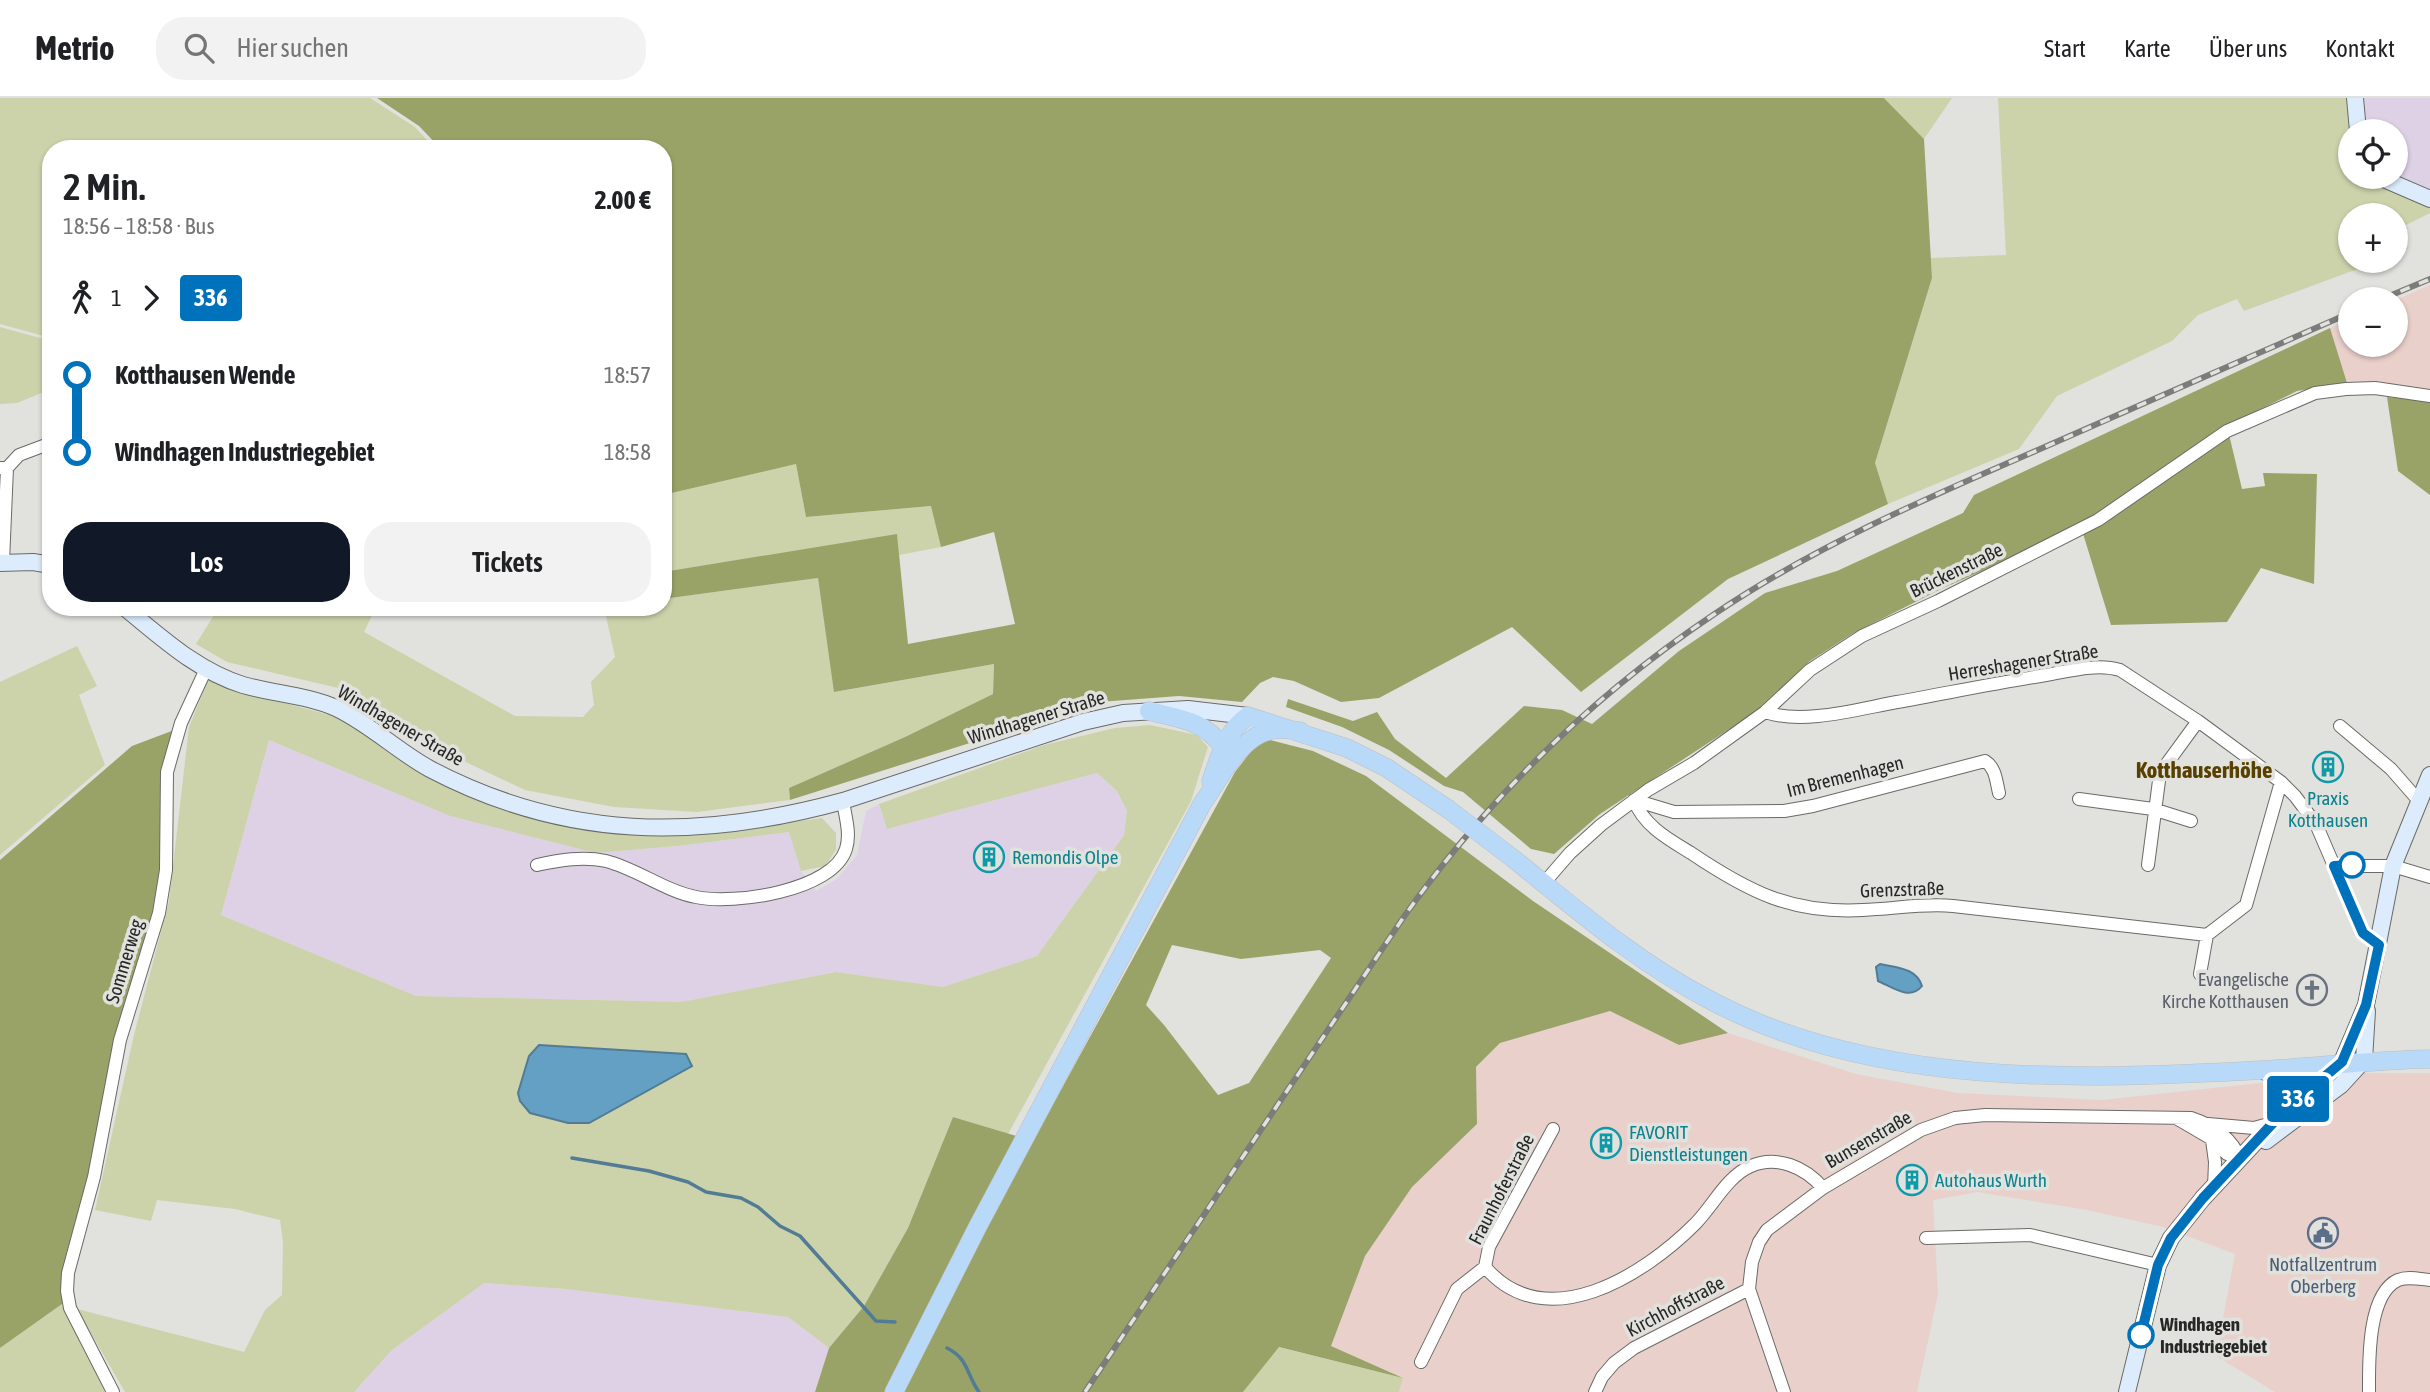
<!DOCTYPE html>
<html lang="de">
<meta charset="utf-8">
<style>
:root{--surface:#fff;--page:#f2f2f2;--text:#202124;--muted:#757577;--line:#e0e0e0;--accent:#111827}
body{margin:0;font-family:"Asap Condensed",sans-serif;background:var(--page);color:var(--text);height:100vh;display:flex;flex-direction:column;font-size:26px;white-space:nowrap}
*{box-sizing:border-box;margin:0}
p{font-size:23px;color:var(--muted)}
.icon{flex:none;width:38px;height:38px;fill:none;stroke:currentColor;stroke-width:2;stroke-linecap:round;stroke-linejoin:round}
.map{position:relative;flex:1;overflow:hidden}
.drawer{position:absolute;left:42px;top:42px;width:630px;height:476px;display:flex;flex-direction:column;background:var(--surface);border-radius:28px;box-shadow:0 2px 5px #0004}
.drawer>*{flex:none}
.badge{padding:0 14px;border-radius:5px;font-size:24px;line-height:46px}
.buttons{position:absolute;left:2338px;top:21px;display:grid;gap:14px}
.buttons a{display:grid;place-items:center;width:70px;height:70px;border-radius:50%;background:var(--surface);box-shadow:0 2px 5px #0004;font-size:35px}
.map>.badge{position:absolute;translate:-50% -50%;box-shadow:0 0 0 4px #fff}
.legs{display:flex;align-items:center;gap:10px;height:77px;padding:0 21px;font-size:23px}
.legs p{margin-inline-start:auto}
.headline{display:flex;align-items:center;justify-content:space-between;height:119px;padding:0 21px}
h1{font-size:38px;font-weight:600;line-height:52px}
.button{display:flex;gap:14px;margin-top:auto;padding:14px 21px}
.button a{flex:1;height:80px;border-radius:28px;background:var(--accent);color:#fff;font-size:28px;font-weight:600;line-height:80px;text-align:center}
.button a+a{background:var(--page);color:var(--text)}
ul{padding:0 21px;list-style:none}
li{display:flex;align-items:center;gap:24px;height:77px;font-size:26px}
li i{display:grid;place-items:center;width:10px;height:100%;margin:0 9px;background:currentColor}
li i::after{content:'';width:18px;height:18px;margin:-9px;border:5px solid;border-radius:50%;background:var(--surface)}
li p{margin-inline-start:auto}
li:first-child i{background:linear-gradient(#0000 50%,currentColor 0)}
li:last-child i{background:linear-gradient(currentColor 50%,#0000 0)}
header{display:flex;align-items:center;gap:42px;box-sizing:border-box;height:98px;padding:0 35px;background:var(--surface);border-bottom:2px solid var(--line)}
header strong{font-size:33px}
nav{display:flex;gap:38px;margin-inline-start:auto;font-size:24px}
.search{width:490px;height:63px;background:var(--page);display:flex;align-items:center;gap:18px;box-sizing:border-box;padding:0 24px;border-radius:28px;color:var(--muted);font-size:26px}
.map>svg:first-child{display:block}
</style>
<header>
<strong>Metrio</strong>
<div class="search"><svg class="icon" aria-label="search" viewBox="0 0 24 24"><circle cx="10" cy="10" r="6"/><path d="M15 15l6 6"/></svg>Hier suchen</div>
<nav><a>Start</a><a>Karte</a><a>Über uns</a><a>Kontakt</a></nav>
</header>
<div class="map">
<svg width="2430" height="1294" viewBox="0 0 2430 1294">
<rect width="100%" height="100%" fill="#e1e1dd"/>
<!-- commercial -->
<path fill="#ead0cb" d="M2430 187V292L2376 284 2347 285 2330 230 2350 221V247H2396V202Z
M1610 913 1679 947 1728 935 1856 976 1958 995 2102 1002 2354 975H2430V1294H2275L2216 1258 2235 1156 2163 1129 2087 1112 1977 1094 1933 1102 1938 1196 1917 1294H1399L1403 1280 1331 1248 1365 1158 1412 1089 1477 1026 1476 970 1500 945Z"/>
<!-- industrial -->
<path fill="#ded1e5" d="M2360 0H2430V95L2396 79V33H2361Z
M269 642 450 718 595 755 678 748 790 734 801 773 816 793 837 781 857 757 866 713 879 706 887 731 1097 675 1117 693 1127 713 1124 737 1037 858 943 889 836 874 681 904 416 898 221 817Z
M484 1185 566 1191 788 1219 829 1250 815 1294H354L392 1252Z"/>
<!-- green -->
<path fill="#ccd3ab" d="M0 0H370L415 29 435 51H51V240L0 226Z
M1884 0H1952L1924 41Z
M1998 0H2349L2350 79H2367L2378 88 2430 109V115L2396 132V117H2350V163H2379L2244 213 2237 201 2198 217 2172 243 2057 298 2019 351 1888 406 1875 365 1932 180 1931 160 2006 157Z
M0 229 51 243V291L17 305 0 306Z
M796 366 806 419 932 408 941 449 899 457 897 437 663 474V397Z
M818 480 835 594 994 566 993 596 905 639 789 690 790 702 697 714 614 709 525 692 451 657 351 593 227 564 196 546 219 509H376L364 534 515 618 583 619 594 607 591 584 615 559 604 509H663V501Z
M77 548 97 588 79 597 105 667 0 757V584Z
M208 582 247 595 333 618 360 631 428 676 525 718 612 734 667 736 714 735 822 720 836 735V752L825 768 801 773 789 734 678 748 595 755 450 718 269 642 221 817 416 898 681 904 836 874 943 889 1037 858 1124 737 1127 713 1117 693 1097 675 887 731 879 706 1044 647 1115 630 1150 627 1197 637 1208 649 1191 703 1008 1036 953 1019 908 1130 864 1208 829 1250 788 1219 566 1191 484 1185 392 1252 354 1294H125L77 1211 244 1254 265 1212 282 1197 283 1144 280 1122 235 1111 157 1102 151 1123 95 1112 134 937 169 803 189 629Z
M62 1206 105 1294H0V1250Z
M1278 1249 1403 1280 1399 1294H1243Z"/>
<!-- forest -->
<path fill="#99a367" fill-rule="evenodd" d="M377 0H1884L1924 41 1932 180 1875 365 1888 406 1728 481 1581 594 1512 529 1379 600 1341 604 1294 583 1273 579 1260 585 1242 604 1179 598 1099 604 790 702 789 690 905 639 993 596 994 566 834 594 818 480 663 501V474L897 436 908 546 1015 526 994 434 941 449 931 408 806 419 796 366 663 397V51H441L419 28Z
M2330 230 2347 285 2297 293 2227 328 2242 391 2265 388 2263 375 2317 376 2314 486 2261 470 2227 524 2111 527 2081 429 1939 492 1852 536 1810 563 1763 609 1600 716 1554 756 1531 751 1463 694 1444 688 1389 652 1342 629 1286 609 1288 601 1353 623 1377 614 1395 641 1446 680 1524 608 1562 612 1592 626 1679 553 1765 495 1837 473 1963 415 1974 397Z
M2387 299 2430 303V397L2398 373Z
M177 631 161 792 92 1078 67 1153 62 1206 0 1250V762L132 648Z
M1266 641 1313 653 1366 678 1533 803 1728 935 1679 947 1610 913 1500 945 1476 969 1477 1026 1412 1089 1365 1158 1331 1248 1403 1280 1279 1249 1243 1294H815L829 1250 864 1208 908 1130 953 1019 1033 1043 1235 674 1256 647ZM1172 847 1241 861 1320 852 1331 860 1249 985 1218 997 1164 927 1146 907Z"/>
<!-- water -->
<path fill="#64a0c4" stroke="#527c95" stroke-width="2" d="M1880 866C1898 870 1916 870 1922 888 1910 903 1892 889 1878 883L1876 869Z
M539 947 686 956 692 968 589 1025H568L530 1015 520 1003 518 995 529 958Z"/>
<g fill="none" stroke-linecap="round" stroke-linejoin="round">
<!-- stream -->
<path stroke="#527c95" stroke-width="3.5" d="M572 1060 649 1073 688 1084 706 1094 741 1100 758 1109 780 1128 800 1138 876 1223 895 1224
M947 1250C969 1261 966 1276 979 1294"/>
<!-- street casing -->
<g stroke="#6a6a67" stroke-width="14">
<path id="street" d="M0 370H7L3 464
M7 370 19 357 51 345
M1765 614C1803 627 1858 611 1897 604 1947 595 1996 585 2046 577 2069 573 2097 565 2120 572L2198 623 2281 684 2295 698 2316 726 2363 835 2379 847
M2340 628 2391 671 2419 703
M2079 701 2153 711 2191 723
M1634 702C1644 728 1668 741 1691 755 1749 794 1792 816 1863 812 1893 811 1924 805 1953 808 2038 817 2122 828 2207 837
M1634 702 1674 714 1784 713 1813 708 1985 663C1996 670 1996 683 1999 695
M537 767C560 762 583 758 606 763 637 771 665 793 696 799 734 807 833 793 846 751 851 735 845 718 843 703
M2148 767 2160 675 2198 623
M2334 768H2393L2430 779
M1544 785 1570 755 1601 727 1648 692 1694 665 1765 614 1810 572 1862 538 1938 503 2098 422 2227 333 2315 295 2346 291 2375 290 2430 298
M2200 876 2207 837 2246 807 2281 684
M2176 1020 2212 1041 2227 1056 2240 1061
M2208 1026 2254 1030 2272 1025
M1553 1031 1489 1149 1485 1169C1546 1240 1644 1177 1695 1126 1713 1108 1727 1078 1751 1068 1777 1057 1805 1069 1823 1090
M2212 1042 2215 1064 2214 1089
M1926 1140 2030 1137 2158 1167
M1421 1264 1457 1191 1485 1169
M113 1294 70 1210 67 1193 68 1175 94 1079 120 942 159 815 166 772 167 674 181 625 206 571
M1595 1294 1602 1279 1614 1265 1634 1250 1749 1191
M1784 1294 1749 1191 1752 1164 1759 1144 1767 1132 1823 1090 1921 1032 1955 1020 1985 1017 2191 1020C2212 1027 2232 1040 2240 1061
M2369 1294C2369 1265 2367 1196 2398 1182 2408 1178 2419 1181 2430 1182"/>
</g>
<!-- secondary casing -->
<g stroke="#6a6a67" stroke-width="18">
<path id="secondary" d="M2355 0 2358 33
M2379 79 2430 101
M0 465 33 464 51 467
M124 509C161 539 197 573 243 587 274 596 307 597 336 610 370 626 397 653 430 671 565 742 697 743 843 703L1083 624 1123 615 1188 611 1248 618
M2262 972C2284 983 2286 986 2286 1011
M2266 1043 2341 987 2364 962 2367 913
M2127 1294 2158 1167 2171 1140 2203 1100 2273 1025 2342 964 2366 907 2393 768 2430 677"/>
</g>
<!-- primary casing -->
<g stroke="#bebebe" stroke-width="19">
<path id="primary" d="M1149 613C1179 621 1204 622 1223 649
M1248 618 1347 650 1387 670 1448 711
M1211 683C1219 660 1226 633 1248 618
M1515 762C1577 812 1637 864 1708 901 1872 990 2080 982 2261 972 2318 969 2373 962 2430 961
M894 1294 978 1128 1202 706C1220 681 1239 638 1272 632 1282 630 1291 632 1300 633"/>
</g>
<!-- street -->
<use href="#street" stroke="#fff" stroke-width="12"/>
<!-- secondary -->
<use href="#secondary" stroke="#dcecfc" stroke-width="16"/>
<!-- primary -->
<use href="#primary" stroke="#b9d9f8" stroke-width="18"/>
<!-- rail casing -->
<g stroke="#7c7c7a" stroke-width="6">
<path id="rail" d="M2382 201 2430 181
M1085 1294 1403 820C1488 700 1591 599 1713 517 1815 448 1927 400 2040 351 2143 306 2247 260 2350 215"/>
</g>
<!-- rail -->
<use href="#rail" stroke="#e1e1dd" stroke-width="3.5" stroke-dasharray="10" stroke-linecap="butt"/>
<!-- primary-bridge casing -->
<g stroke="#bebebe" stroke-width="19" stroke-linecap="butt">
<path id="primary-bridge" d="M1448 711 1515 762"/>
</g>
<!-- primary-bridge -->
<use href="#primary-bridge" stroke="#b9d9f8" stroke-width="18"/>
</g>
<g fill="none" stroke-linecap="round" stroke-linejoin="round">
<!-- line-1 casing -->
<g stroke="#fff" stroke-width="16">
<path id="line-1" d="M2141 1237 2158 1167 2171 1140 2203 1100 2286 1011 2342 964 2366 907 2379 847 2363 835 2334 768 2352 767"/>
</g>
<!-- line-1 -->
<use href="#line-1" stroke="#0072bc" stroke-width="10"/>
</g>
<!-- icons -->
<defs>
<g id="building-ring" transform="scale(1.575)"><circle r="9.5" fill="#e1e1dd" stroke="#0f9aa8" stroke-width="1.5"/><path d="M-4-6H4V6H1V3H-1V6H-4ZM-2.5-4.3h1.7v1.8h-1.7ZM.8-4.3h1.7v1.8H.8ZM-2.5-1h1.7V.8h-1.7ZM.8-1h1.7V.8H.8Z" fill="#0f9aa8"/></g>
<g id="church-ring" transform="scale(1.575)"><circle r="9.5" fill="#e1e1dd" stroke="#6b7280" stroke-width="1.5"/><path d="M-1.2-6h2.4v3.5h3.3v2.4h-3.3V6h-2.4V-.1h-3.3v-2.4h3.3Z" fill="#6b7280"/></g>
<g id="civic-ring" transform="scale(1.575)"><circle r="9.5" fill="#e1e1dd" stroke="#5c6f8a" stroke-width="1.5"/><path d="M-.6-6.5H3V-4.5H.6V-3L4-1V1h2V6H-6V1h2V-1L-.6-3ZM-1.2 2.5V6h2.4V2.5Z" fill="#5c6f8a"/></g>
</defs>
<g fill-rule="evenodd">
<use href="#building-ring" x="2328" y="669"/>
<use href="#building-ring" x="989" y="759"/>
<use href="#church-ring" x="2312" y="892"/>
<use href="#building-ring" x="1606" y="1045"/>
<use href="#building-ring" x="1912" y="1082"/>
<use href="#civic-ring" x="2323" y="1135"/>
</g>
<!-- markers -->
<g fill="#fff" stroke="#0072bc" stroke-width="3.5">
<circle cx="2352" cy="767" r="12"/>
<circle cx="2141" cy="1237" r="12"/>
</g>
<g text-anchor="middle" stroke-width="7" stroke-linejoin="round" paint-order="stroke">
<!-- street labels -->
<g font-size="19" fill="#272726" stroke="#e1e1dd">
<text transform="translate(1956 472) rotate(-26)" y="7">Brückenstraße</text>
<text transform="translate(2023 564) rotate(-9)" y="7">Herreshagener Straße</text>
<text transform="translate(1036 619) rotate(-17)" y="7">Windhagener Straße</text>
<text transform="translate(401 627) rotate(30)" y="7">Windhagener Straße</text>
<text transform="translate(1845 678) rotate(-14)" y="7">Im Bremenhagen</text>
<text transform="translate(1902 791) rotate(-2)" y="7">Grenzstraße</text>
<text transform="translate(124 863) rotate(-73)" y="7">Sommerweg</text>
<text transform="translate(1868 1041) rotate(-30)" y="7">Bunsenstraße</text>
<text transform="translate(1501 1091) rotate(-63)" y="7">Fraunhoferstraße</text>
<text transform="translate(1675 1208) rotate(-28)" y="7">Kirchhoffstraße</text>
</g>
<!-- culture labels -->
<g font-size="19" fill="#0d838f" stroke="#e1e1dd" text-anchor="start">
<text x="2328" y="707" text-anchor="middle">Praxis<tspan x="2328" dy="22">Kotthausen</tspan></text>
<text x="1012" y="766">Remondis Olpe</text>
<text x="1629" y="1041">FAVORIT<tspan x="1629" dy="22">Dienstleistungen</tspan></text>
<text x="1935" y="1089">Autohaus Wurth</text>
</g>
<!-- worship labels -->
<g font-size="19" fill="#5b616d" stroke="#e1e1dd" text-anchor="end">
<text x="2289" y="888">Evangelische<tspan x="2289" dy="22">Kirche Kotthausen</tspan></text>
</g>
<!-- service labels -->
<g font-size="19" fill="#4e5e75" stroke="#e1e1dd">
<text x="2323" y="1173">Notfallzentrum<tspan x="2323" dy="22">Oberberg</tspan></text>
</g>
<!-- stop labels -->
<g font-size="19" font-weight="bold" fill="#272726" stroke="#e1e1dd" text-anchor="start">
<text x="2160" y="1233">Windhagen<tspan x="2160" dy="22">Industriegebiet</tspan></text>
</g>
<!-- quarter labels -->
<g font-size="23" font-weight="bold" fill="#584100" stroke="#e1e1dd">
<text x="2204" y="680">Kotthauserhöhe</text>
</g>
</g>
</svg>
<div class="buttons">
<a><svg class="icon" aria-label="locate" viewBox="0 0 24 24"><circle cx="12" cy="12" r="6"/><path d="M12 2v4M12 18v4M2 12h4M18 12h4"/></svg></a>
<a>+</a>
<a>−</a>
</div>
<b class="badge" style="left:2298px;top:1001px;background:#0072bc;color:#fff">336</b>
<section class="drawer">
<div class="headline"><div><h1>2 Min.</h1><p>18:56 – 18:58 · Bus</p></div><b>2.00 €</b></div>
<div class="legs"><svg class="icon" aria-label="walk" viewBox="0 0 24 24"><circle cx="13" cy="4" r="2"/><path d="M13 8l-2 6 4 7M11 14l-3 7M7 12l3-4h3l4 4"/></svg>1<svg class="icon" aria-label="forward" viewBox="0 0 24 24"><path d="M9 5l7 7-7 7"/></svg><b class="badge" style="background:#0072bc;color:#fff">336</b></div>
<ul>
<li><i style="color:#0072bc"></i><b>Kotthausen Wende</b><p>18:57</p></li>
<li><i style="color:#0072bc"></i><b>Windhagen Industriegebiet</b><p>18:58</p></li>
</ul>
<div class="button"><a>Los</a><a>Tickets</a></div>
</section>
</div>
